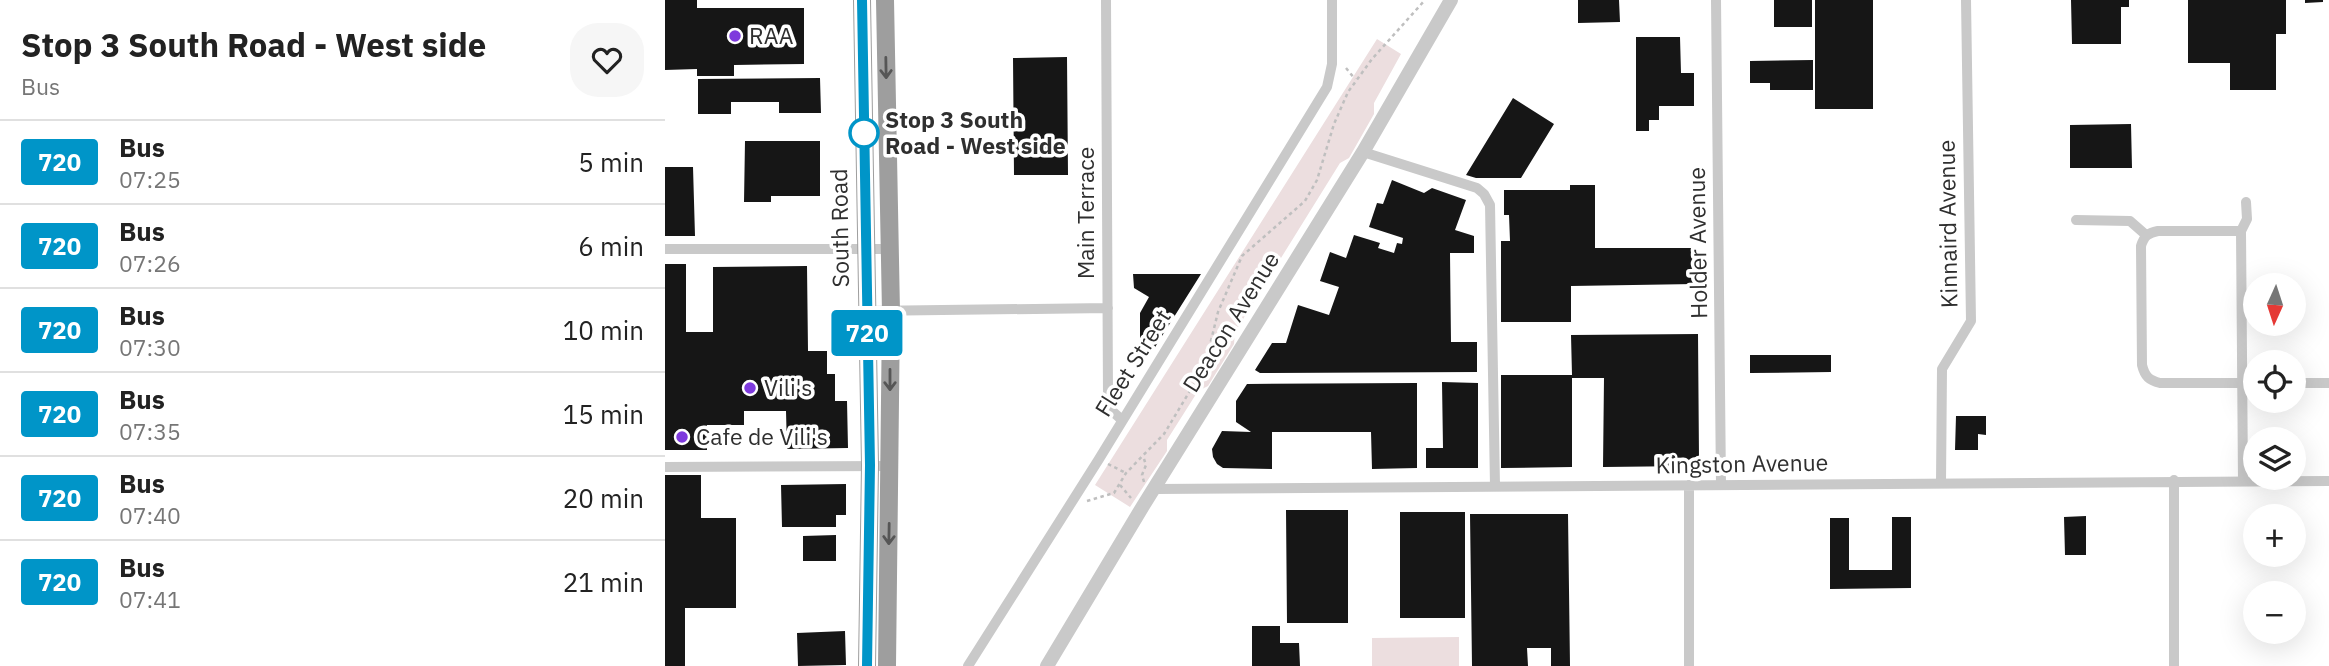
<!DOCTYPE html>
<meta charset="utf-8">
<style>
:root{--surface:#fff;--page:#f6f6f6;--text:#222;--muted:#767676;--line:#e0e0e0}
body{margin:0;font-family:"IBM Plex Sans",sans-serif;background:var(--page);color:var(--text);height:100vh;display:flex;flex-direction:column;font-size:26px;white-space:nowrap}
*{box-sizing:border-box;margin:0}
p{font-size:23px;color:var(--muted)}
.icon{flex:none;width:38px;height:38px;fill:none;stroke:currentColor;stroke-width:2;stroke-linecap:round;stroke-linejoin:round}
.map{position:relative;flex:1;overflow:hidden}
.panel{display:flex;flex-direction:column;background:var(--surface);width:665px}
.panel>*{flex:none}
.badge{padding:0 14px;border-radius:5px;font-size:24px;line-height:46px}
.needle{width:46px;rotate:183deg}
.fabs{position:absolute;left:1578px;top:273px;display:grid;gap:14px}
.fabs a{display:grid;place-items:center;width:63px;height:63px;border-radius:50%;background:var(--surface);box-shadow:0 7px 28px #0002;font-size:35px}
.map>.badge{position:absolute;translate:-50% -50%;box-shadow:0 0 0 4px #fff}
.round{display:grid;place-items:center;flex:none;width:74px;height:74px;border-radius:28px;background:var(--page)}
.headline{display:flex;align-items:center;justify-content:space-between;height:119px;padding:0 21px}
h1{font-size:33px;font-weight:700;line-height:52px}
ul{padding:0;list-style:none}
li{display:flex;align-items:center;gap:21px;height:84px;padding:0 21px;border-top:2px solid var(--line)}
li div{flex:1}
li b{display:block;font-size:26px}
li em{font-style:normal}
li .badge{min-width:77px;font-weight:700;text-align:center}
main{display:flex;flex:1;min-height:0}
.map>svg:first-child{display:block}
</style>
<main>
<section class="panel">
<div class="headline"><div><h1>Stop 3 South Road - West side</h1><p>Bus</p></div><a class="round"><svg class="icon" aria-label="heart" viewBox="0 0 24 24"><path d="M12 20l-8-8c-3-5 5-10 8-4 3-6 11-1 8 4z"/></svg></a></div>
<ul>
<li><span class="badge" style="background:#0095c8;color:#fff">720</span><div><b>Bus</b><p>07:25</p></div><em>5 min</em></li>
<li><span class="badge" style="background:#0095c8;color:#fff">720</span><div><b>Bus</b><p>07:26</p></div><em>6 min</em></li>
<li><span class="badge" style="background:#0095c8;color:#fff">720</span><div><b>Bus</b><p>07:30</p></div><em>10 min</em></li>
<li><span class="badge" style="background:#0095c8;color:#fff">720</span><div><b>Bus</b><p>07:35</p></div><em>15 min</em></li>
<li><span class="badge" style="background:#0095c8;color:#fff">720</span><div><b>Bus</b><p>07:40</p></div><em>20 min</em></li>
<li><span class="badge" style="background:#0095c8;color:#fff">720</span><div><b>Bus</b><p>07:41</p></div><em>21 min</em></li>
</ul>
</section>
<div class="map">
<svg width="1664" height="666" viewBox="0 0 1664 666">
<rect width="100%" height="100%" fill="#fff"/>
<!-- green -->
<path fill="#ecdedf" d="M712 39 736 54 709 103V114L684 158 675 163 570 332 569 344 543 386 533 391 502 440V451L465 507 430 485Z
M794 637V666H707V638Z"/>
<!-- building -->
<path fill="#161616" d="M0 0H32V8H139V64L69 65V76H32V69L0 70Z
M913 0H954L955 22 913 23Z
M1109 0H1147V27H1109Z
M1150 0H1208V109H1150Z
M1406 0H1464V7H1456V44H1407Z
M1523 0H1621V34H1611V90H1565V63H1523Z
M1640 0H1658V2L1640 3Z
M971 37H1015L1016 73H1029V106H994V120H984V131H971Z
M402 57 403 175H349L348 58Z
M1148 60V90H1105V83H1085V61Z
M155 78 156 113H114V102H66V114H33V79Z
M848 98 889 124 856 178H811L801 175Z
M1466 124 1467 168H1405V125Z
M80 141H155V196H106V202H79Z
M0 167H28L30 236H0Z
M727 180 759 193 767 188 801 200 790 230 809 236V253H785L786 342H812V372L595 373 590 370 607 343H621L633 305 664 315 674 287 655 281 665 252 681 258 689 235 715 243 713 248 729 253 732 243 737 244 738 238 704 227 712 203 718 204Z
M905 185H930V248H1030V284L906 286V322H836V241H845L844 215H839V190H905Z
M0 264H21V332H48V267L142 266 143 351H162V374H170V401H182L183 448 122 449 121 411H79V425H42V450H0Z
M468 274H536L487 352 475 345V313L484 297 469 288Z
M1033 334 1034 459 1026 466 938 467 939 378H907V467L836 468V375H907L906 335Z
M1085 355H1166V372L1085 373Z
M777 382 813 383V468H761V448H778Z
M752 383V468L707 469 706 432H607V469L558 468 552 464 548 457 547 449 557 431 586 432 571 422V401L582 384Z
M1291 416H1321V435L1313 434V450H1290Z
M0 475H36V518H71V608H20V666H0Z
M181 484V515H171V527H117L116 485Z
M621 510H683V623H622Z
M735 512H800V618H735Z
M805 514H903L905 666H886V648H862L863 666H807Z
M1421 516V555H1400L1399 517Z
M1227 517H1246V588L1165 589V518H1184V570H1227Z
M171 535V561H138V536Z
M587 626H615V643H634L635 666H587Z
M180 631 181 665 133 666 132 633Z"/>
<g fill="none" stroke-linecap="round" stroke-linejoin="round">
<!-- path -->
<path stroke="#bfbfbf" stroke-width="2.5" stroke-dasharray="3.5 3.5" stroke-linecap="butt" d="M681 68 690 79
M443 464 461 473
M479 482 477 475 481 465 479 459
M455 485 466 498
M422 501 449 493 461 473 499 434 526 389 543 353 553 312 577 256 640 201 652 180 669 124 683 92 707 59 760 0"/>
<!-- minor -->
<path stroke="#c9c9c9" stroke-width="10" d="M441 0 443 397 446 410 457 420
M1051 0 1056 485
M698 152 812 188 819 194 825 205 830 486
M1411 220 1465 221 1481 235
M1576 231H1493C1483 233 1479 236 1476 246L1477 365C1480 377 1484 380 1495 383H1591
M0 249H225
M201 311 443 308
M1629 383H1664
M0 467 225 466
M1578 481 1576 231 1582 219 1581 202
M1276 482 1277 369 1306 321 1301 0
M491 489 1664 481
M303 666 434 459 662 87 667 64V0
M1024 666V485
M1509 666V480"/>
<!-- tertiary -->
<path stroke="#c9c9c9" stroke-width="14" d="M382 666 478 506 698 152 786 0"/>
<!-- trunk -->
<path stroke="#9e9e9e" stroke-width="18" d="M197 0 205 465 202 666
M220 0 226 312 222 666"/>
</g>
<!-- one-way arrows -->
<defs><path id="oneway-shaft" d="M-6 0H5M1.5-3L5.5 0L1.5 3" fill="none" stroke-width="1.6" stroke-linecap="round" stroke-linejoin="round" transform="scale(1.75)"/></defs>
<g stroke="#565656">
<use href="#oneway-shaft" transform="translate(221 68) rotate(89)"/>
<use href="#oneway-shaft" transform="translate(225 380) rotate(90)"/>
<use href="#oneway-shaft" transform="translate(224 534) rotate(91)"/>
</g>
<g fill="none" stroke-linecap="round" stroke-linejoin="round">
<!-- line casing -->
<g stroke="#fff" stroke-width="16">
<path id="line" d="M197 0 205 465 202 666"/>
</g>
<!-- line -->
<use href="#line" stroke="#0095c8" stroke-width="10"/>
</g>
<!-- markers -->
<g fill="#7e3add" stroke="#fff" stroke-width="2.5">
<circle cx="70" cy="36" r="7"/>
<circle cx="85" cy="388" r="7"/>
<circle cx="17" cy="437" r="7"/>
</g>
<circle fill="#fff" stroke="#0095c8" stroke-width="3.5" cx="199" cy="133" r="14"/>
<g text-anchor="middle" stroke-width="7" stroke-linejoin="round" paint-order="stroke">
<!-- poi labels -->
<g font-size="23" fill="#2f2f2f" stroke="#fff" text-anchor="start">
<text x="84" y="44">RAA</text>
<text x="99" y="396">Vili's</text>
<text x="31" y="445">Cafe de Vili's</text>
</g>
<!-- stop labels -->
<g font-size="23" font-weight="bold" fill="#2f2f2f" stroke="#fff" text-anchor="start">
<text x="220" y="128">Stop 3 South<tspan x="220" dy="26">Road - West side</tspan></text>
</g>
<!-- street labels -->
<g font-size="23" fill="#2f2f2f" stroke="#fff">
<text transform="translate(421 213) rotate(-90)" y="8">Main Terrace</text>
<text transform="translate(1283 224) rotate(-91)" y="8">Kinnaird Avenue</text>
<text transform="translate(175 228) rotate(-91)" y="8">South Road</text>
<text transform="translate(1033 243) rotate(-91)" y="8">Holder Avenue</text>
<text transform="translate(566 322) rotate(-58)" y="8">Deacon Avenue</text>
<text transform="translate(468 363) rotate(-58)" y="8">Fleet Street</text>
<text transform="translate(1077 464) rotate(-1)" y="8">Kingston Avenue</text>
</g>
</g>
</svg>
<div class="fabs">
<a><svg class="needle" viewBox="-14 -14 28 28"><path d="M0-13l5 13h-10z" fill="#e53935"/><path d="M0 13l5-13h-10z" fill="#767676"/></svg></a>
<a><svg class="icon" aria-label="locate" viewBox="0 0 24 24"><circle cx="12" cy="12" r="6"/><path d="M12 2v4M12 18v4M2 12h4M18 12h4"/></svg></a>
<a><svg class="icon" aria-label="layers" viewBox="0 0 24 24"><path d="M12 4l9 5-9 5-9-5zM3 14l9 5 9-5"/></svg></a>
<a>+</a>
<a>−</a>
</div>
<b class="badge" style="left:202px;top:333px;background:#0095c8;color:#fff">720</b>
</div>
</main>
